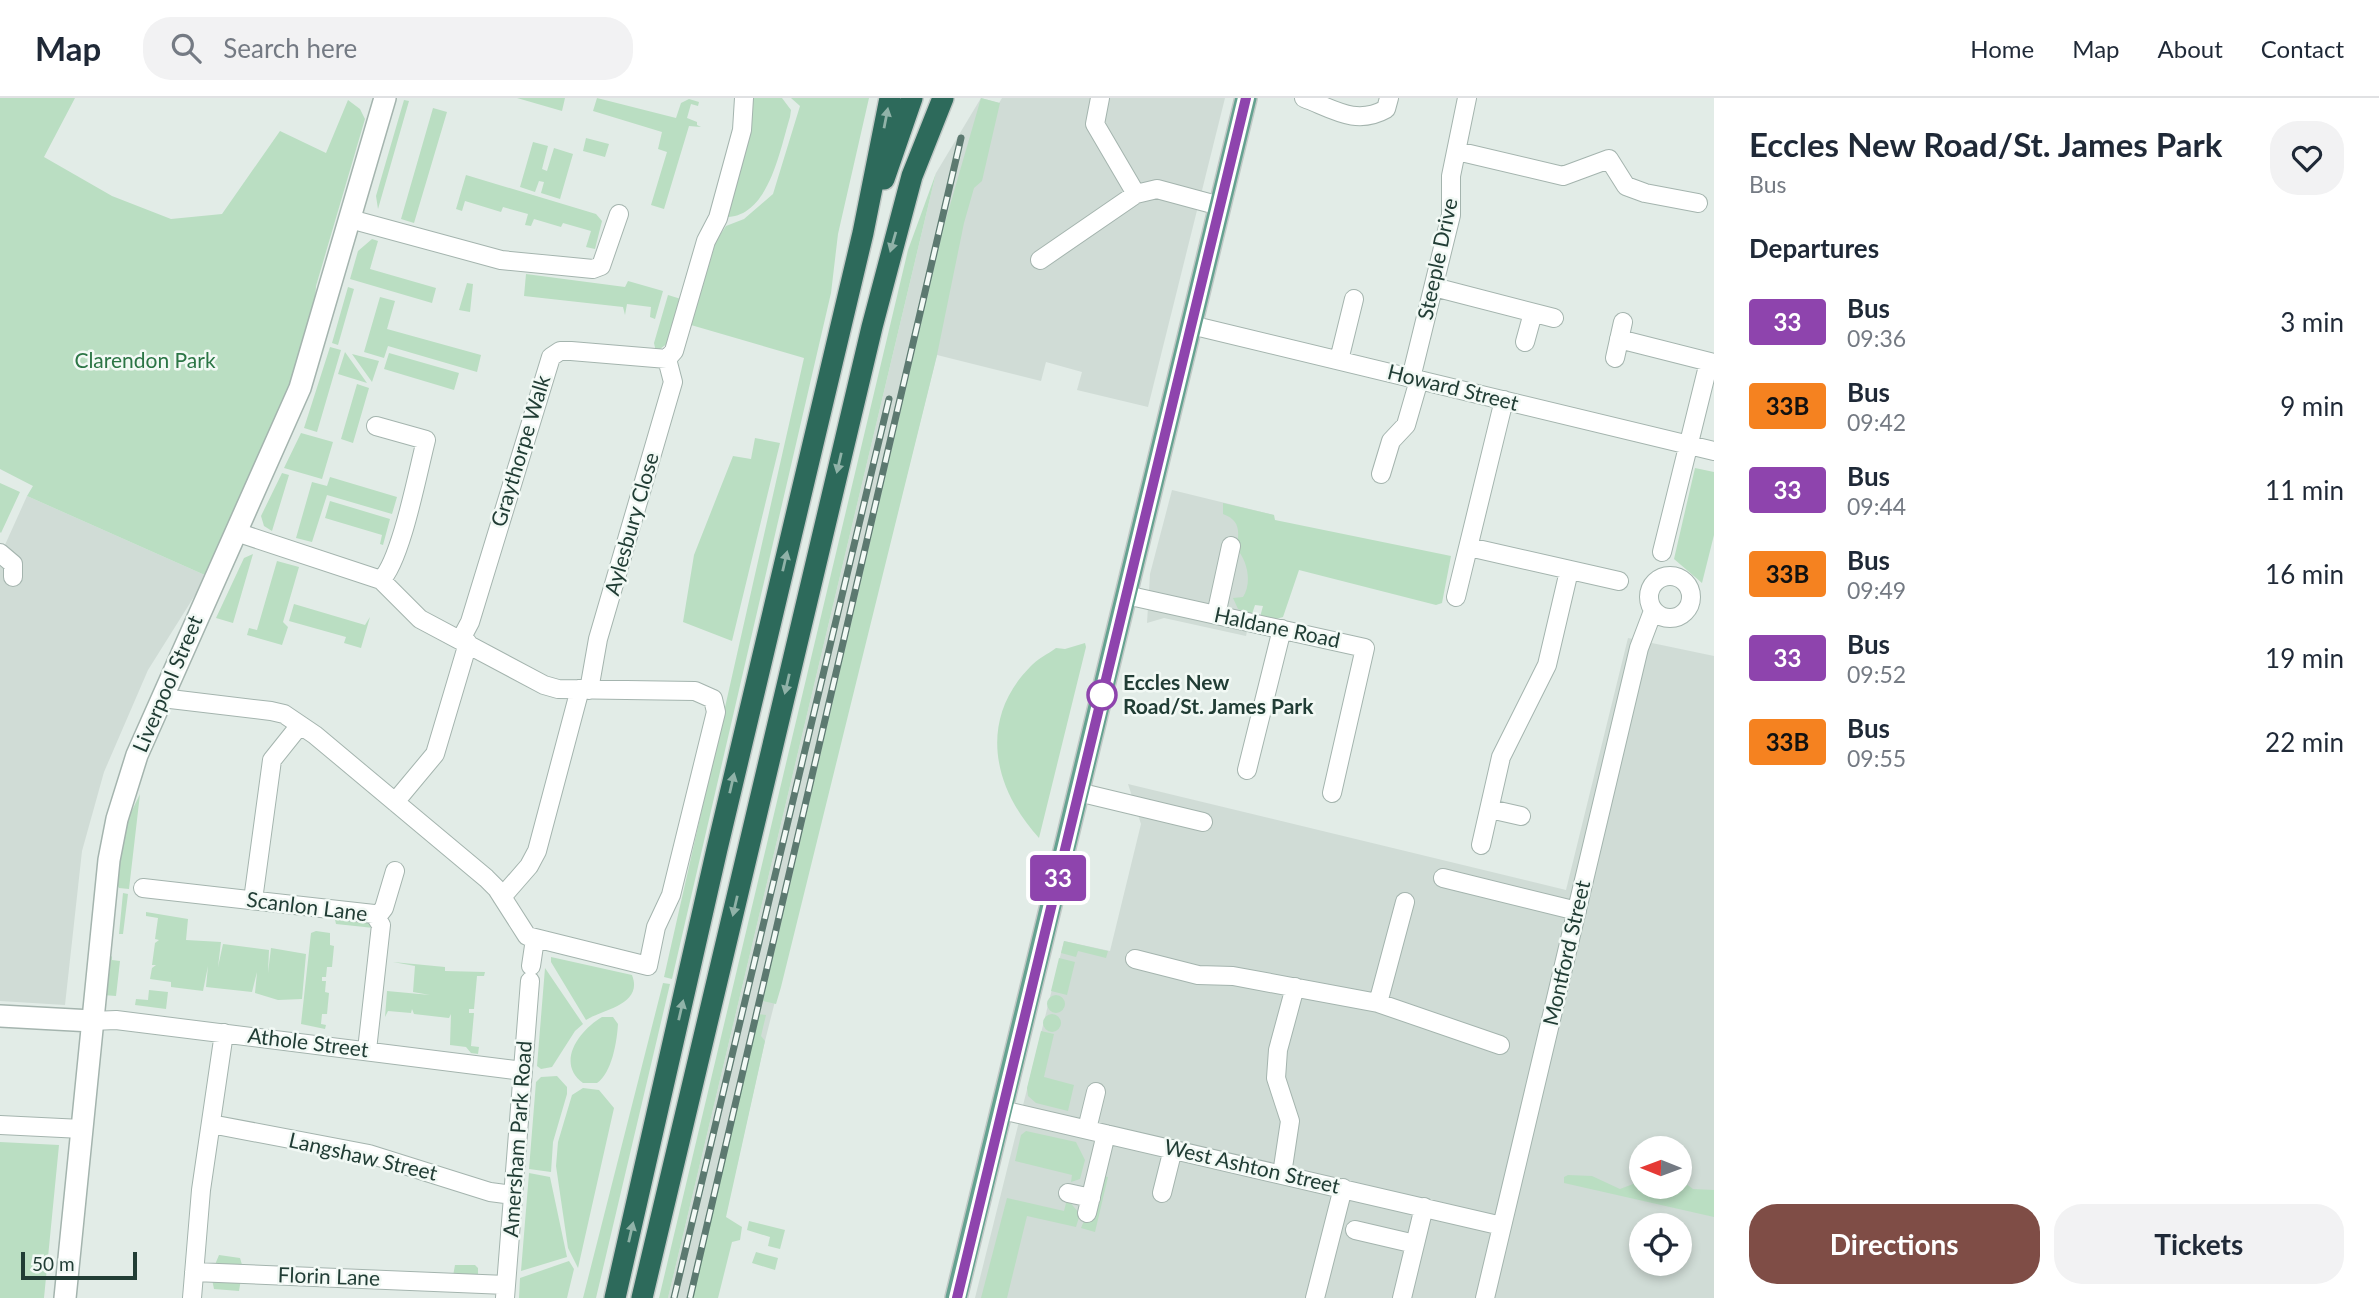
<!DOCTYPE html>
<style>
:root{--surface:#fff;--page:#f2f2f3;--text:#1f2937;--muted:#747a83;--line:#e0e1e3;--accent:#7f4d46}
body{margin:0;font-family:Lato,sans-serif;background:var(--page);color:var(--text);height:100vh;display:flex;flex-direction:column;font-size:26px;white-space:nowrap}
*{box-sizing:border-box;margin:0}
p{font-size:23px;color:var(--muted)}
.icon{flex:none;width:38px;height:38px;fill:none;stroke:currentColor;stroke-width:2;stroke-linecap:round;stroke-linejoin:round}
.map{position:relative;flex:1;overflow:hidden}
.details{display:flex;flex-direction:column;background:var(--surface);width:665px}
.details>*{flex:none}
.badge{padding:0 14px;border-radius:5px;font-size:24px;line-height:46px}
.needle{width:46px;rotate:271deg}
.buttons{position:absolute;left:1629px;top:1038px;display:grid;gap:14px}
.buttons a{display:grid;place-items:center;width:63px;height:63px;border-radius:50%;background:var(--surface);box-shadow:0 4px 10px #0003;font-size:35px}
.scale{position:absolute;left:21px;bottom:18px;width:116px;box-sizing:border-box;padding-left:7px;border:4px solid #213d35;border-top:0;font-size:19px;line-height:24px;white-space:nowrap;color:#213d35;-webkit-text-stroke:5px #f2f9f5;paint-order:stroke}
.map>.badge{position:absolute;translate:-50% -50%;box-shadow:0 0 0 4px #fff}
h2{padding:0 35px;font-size:26px;line-height:63px}
.round{display:grid;place-items:center;flex:none;width:74px;height:74px;border-radius:28px;background:var(--page)}
.headline{display:flex;align-items:center;justify-content:space-between;height:119px;padding:0 35px}
h1{font-size:33px;font-weight:700;line-height:52px}
.primary-button{display:flex;gap:14px;margin-top:auto;padding:14px 35px}
.primary-button a{flex:1;height:80px;border-radius:28px;background:var(--accent);color:#fff;font-size:28px;font-weight:700;line-height:80px;text-align:center}
.primary-button a+a{background:var(--page);color:var(--text)}
ul{padding:0;list-style:none}
li{display:flex;align-items:center;gap:21px;height:84px;padding:0 35px}
li div{flex:1}
li b{display:block;font-size:26px}
li em{font-style:normal}
li .badge{min-width:77px;font-weight:700;text-align:center}
header{display:flex;align-items:center;gap:42px;box-sizing:border-box;height:98px;padding:0 35px;background:var(--surface);border-bottom:2px solid var(--line)}
header strong{font-size:33px}
nav{display:flex;gap:38px;margin-inline-start:auto;font-size:24px}
.search{width:490px;height:63px;background:var(--page);display:flex;align-items:center;gap:18px;box-sizing:border-box;padding:0 24px;border-radius:28px;color:var(--muted);font-size:26px}
main{display:flex;flex:1;min-height:0}
.map>svg:first-child{display:block}
</style>
<header>
<strong>Map</strong>
<div class="search"><svg class="icon" aria-label="search" viewBox="0 0 24 24"><circle cx="10" cy="10" r="6"/><path d="M15 15l6 6"/></svg>Search here</div>
<nav><a>Home</a><a>Map</a><a>About</a><a>Contact</a></nav>
</header>
<main>
<div class="map">
<svg width="1714" height="1200" viewBox="0 0 1714 1200">
<rect width="100%" height="100%" fill="#e2ece7"/>
<!-- built -->
<path fill="#d0dcd6" fill-rule="evenodd" d="M981 0 999 5 1002 0H1225L1148 309 1077 292 1082 274 1046 264 1041 283 937 257 765 943 707 1200H668L936 75Z
M1172 392 1274 417 1246 538 1164 520 1147 525 1150 476Z
M27 398 207 478 148 572 104 674 82 753 65 907 0 903V458Z
M1628 540 1714 558V1200H975L1064 843 1110 853 1141 726 1128 686 1566 792ZM1642 1050H1680V1088H1642ZM1642 1127H1680V1166H1642Z"/>
<!-- green -->
<path fill="#badec2" d="M0 0H75L44 59 112 98 171 121 222 116 280 33 326 55 348 2 360 11 365 21 316 188 314 218 292 291 207 478 27 398 33 388 0 371Z
M517 0H565L562 13Z
M597 0 676 20 681 5 689 1 699 4 698 8 691 6 687 20 697 24V27L701 29 689 28 664 111 651 107 667 54 658 51 662 34 593 13Z
M751 0H782L791 12 790 19C780 51 769 120 725 119Z
M791 0H869L838 136 831 195 672 881 664 879 804 260 691 227 716 143 726 128 744 121 773 96 800 8Z
M981 0 1000 5 982 83 974 90 964 125 937 257 781 889 776 906 763 903 944 128Z
M404 2 409 3 378 111 376 98Z
M433 10 447 14 414 125 401 121Z
M586 40 609 46 605 59 583 53Z
M533 44 548 48 542 71 547 73 554 50 573 56 560 101 541 95 544 84 539 83 535 94 520 89Z
M936 75 668 1200H659L908 152Z
M466 77 596 116 602 123 595 151 586 149 591 133 563 125 561 129 534 121 531 128 525 127 528 116 503 109 501 114 465 103 462 113 456 111Z
M372 141 378 143 370 171 436 190 432 205 350 181 358 153Z
M526 176 625 189 628 183 663 193 655 221 650 219 651 209 627 206 625 217 623 209 524 198Z
M467 185 473 186 470 214 459 212Z
M348 189 354 191 338 247 332 245Z
M668 197 681 201 668 245 656 254 654 245Z
M380 199 395 203 387 231 481 257 477 274 388 248 384 260 364 254Z
M330 249 341 252 317 334 304 330Z
M345 254 367 285 338 276Z
M389 255 459 275 454 292 384 271Z
M352 256 379 263 372 284Z
M357 286 369 290 353 345 341 341Z
M301 335 333 344 322 381 284 370Z
M755 340 780 345 732 543 683 524 694 457 733 358 751 361Z
M1695 370 1714 374V437L1702 485 1674 461Z
M282 375 289 377 272 433 264 428 261 418Z
M330 379 397 399 392 416 327 397 312 444 296 440 312 384 327 388Z
M0 385 20 394 1 435 0 434Z
M330 403 390 421 383 447 380 446 382 437 325 420Z
M1223 405 1274 417 1275 422 1451 458 1442 505 1436 507 1299 472 1283 519 1273 522 1260 519 1263 508 1255 507 1252 516 1238 511 1233 500 1243 499C1252 485 1248 463 1236 450 1240 434 1240 422 1223 416Z
M253 456 233 525 216 520 244 460Z
M277 463 299 469 283 524 288 529 282 547 247 537 249 530 257 532Z
M294 506 365 527 370 519 361 550 344 545 346 539 289 523Z
M1085 545 1086 549 1039 740C993 690 978 622 1030 569 1037 561 1048 556 1056 550L1065 551Z
M140 696 129 791 119 790 116 785 125 727Z
M123 795 128 796 123 836H119Z
M146 814 188 821 186 842 221 844 218 869 223 846 269 852 268 875 271 850 306 856 302 901 278 902 255 895 257 874 252 894 206 889 208 868 203 893 171 889V884L150 881 152 870 156 867H152L155 845 159 842 155 841 158 820 146 818Z
M334 817 369 824 374 830 336 826Z
M316 833 330 835V847L334 848 332 869H327L326 879H322V883H326L325 894 329 895 327 916H322L321 926 326 927 325 931 301 926 311 835Z
M1064 843 1108 853 1106 860 1078 853 1076 859 1061 855Z
M112 858V862L120 863 116 898 103 897 107 862Z
M551 859 632 877C644 907 601 912 586 922L551 864Z
M1059 860 1075 864 1067 897 1051 893Z
M393 864 445 869V873L485 874 484 878H477L474 911H469V915H474L471 948 479 949 478 956 471 955 466 949 450 947 451 916 449 920 414 916 412 911 411 915 388 913 385 919 387 893 430 897 413 894 415 868Z
M545 870 583 926 575 933 552 969 541 971 537 968Z
M663 885 670 886 596 1200H583Z
M149 892 168 894 166 911 135 907 136 901 148 902Z
M1047 906a9 9 0 1 1 18 0a9 9 0 1 1-18 0Z
M758 916 766 917 761 938 765 943 726 1119 742 1129 740 1142 732 1144 718 1200H691Z
M1043 925a9 9 0 1 1 18 0a9 9 0 1 1-18 0Z
M602 919H613L618 926C617 943 612 975 597 985H583C555 964 580 932 602 919Z
M1041 933 1054 936 1044 979 1074 987 1068 1013 1036 1005 1028 998 1027 990Z
M557 978 567 989V996L553 1044 551 1074 529 1071 536 984 541 979Z
M583 990 599 992 614 1010 578 1170 568 1150 556 1068 558 1044 572 997Z
M1026 1033 1076 1044 1085 1062 1080 1081 1071 1084 1072 1077 1015 1063 1021 1037Z
M0 1044 59 1047 44 1200H0Z
M529 1075 550 1079 567 1159 521 1173Z
M1568 1077 1592 1078 1620 1091 1641 1083 1642 1088H1680L1685 1085 1693 1091 1714 1092V1119L1564 1085V1079Z
M1103 1078 1108 1079 1095 1134 1081 1130Z
M1007 1100 1064 1113 1067 1101 1080 1116 1076 1129 1027 1118 1007 1200H981Z
M749 1123 785 1132 780 1151 768 1148 770 1139 747 1132Z
M756 1154 778 1160 775 1172 752 1165Z
M219 1157 240 1160 243 1170 214 1169Z
M569 1163 574 1171 567 1200H519L520 1180Z
M455 1167H475L478 1170V1179L453 1178Z
M212 1181H241L239 1193 214 1191Z"/>
<g fill="none" stroke-linecap="round" stroke-linejoin="round">
<!-- minor casing -->
<g stroke="#a4b4ae" stroke-width="20">
<path id="minor" d="M1100 0 1095 26 1136 96 1157 91 1220 108
M1304 0C1333 11 1356 28 1386 11L1389 0
M1457 53 1563 78 1609 61 1626 88 1645 95 1698 105
M350 121 501 162 593 171 601 168 619 116
M1040 162 1136 96
M1434 189 1554 220
M1191 227 1714 353
M1619 241 1714 265
M1525 244 1533 215
M1615 260 1623 224
M1339 262 1354 201
M1411 280 1451 117V78L1467 0
M1381 376 1391 343 1406 327 1419 282
M236 434 381 482C401 463 418 373 426 342L376 328
M1469 449 1619 483
M1662 454 1709 264
M0 455 13 466V479
M1649 499a21 21 0 1 1 42 0a21 21 0 1 1-42 0Z
M1126 497 1365 550 1332 695
M1456 499 1504 302
M1216 517 1231 448
M461 541 470 524 551 259 560 253H571L667 261 674 253 706 143 718 120 742 32 744 0
M589 592 598 541 673 284 667 261
M162 600 271 613 284 616 315 637 486 780 497 791 527 838 648 868 656 829 671 797 716 614 713 601 695 593 558 591 544 587 420 521 381 482
M1247 672 1282 531
M1078 694 1203 724
M395 704 435 656 468 545
M1490 711 1521 718
M1481 747 1501 659 1547 567 1569 473
M1443 780 1577 813
M143 790 374 816 381 827 367 952
M502 799 529 768 537 753 580 591
M253 802 272 662 300 627
M377 819 384 810 395 773
M1135 861 1198 877 1233 878 1378 905 1500 947
M531 868 535 841
M1378 905 1405 804
M92 923 116 922 523 973
M1002 1012 1502 1128
M211 1026 369 1056 490 1094 513 1097
M0 1027 82 1031
M1087 1031 1096 994
M1282 1076 1290 1023 1276 980 1278 952 1295 889
M1068 1095 1091 1100
M1162 1095 1173 1051
M1087 1115 1106 1036
M1355 1132 1415 1146
M194 1174 506 1187
M192 1200 201 1092 224 935
M505 1200 530 883
M1315 1200 1343 1090
M1402 1200 1424 1109
M1485 1200 1639 550 1653 513"/>
</g>
<!-- tertiary casing -->
<g stroke="#a4b4ae" stroke-width="24">
<path id="tertiary" d="M0 918 92 923
M65 1200 109 762 117 721 137 657 300 290 385 0"/>
</g>
<!-- primary casing -->
<g stroke="#c1c9c6" stroke-width="24">
<path id="primary" d="M956 1200 1246 0"/>
</g>
<!-- motorway casing -->
<g stroke="#c1c9c6" stroke-width="24">
<path id="motorway" d="M884 81 912 0
M615 1200 717 751 863 135 890 0
M642 1200 872 229 912 78 943 0"/>
</g>
<!-- minor -->
<use href="#minor" stroke="#fff" stroke-width="18"/>
<!-- tertiary -->
<use href="#tertiary" stroke="#fff" stroke-width="21"/>
<!-- primary -->
<use href="#primary" stroke="#65a290" stroke-width="21"/>
<!-- motorway -->
<use href="#motorway" stroke="#2d6a5b" stroke-width="21"/>
<!-- rail casing -->
<g stroke="#5c7970" stroke-width="7">
<path id="rail" d="M674 1200 889 301
M690 1200 961 40"/>
</g>
<!-- rail -->
<use href="#rail" stroke="#f2f9f5" stroke-width="4.5" stroke-dasharray="13" stroke-linecap="butt"/>
</g>
<!-- one-way arrows -->
<defs><path id="oneway-solid" d="M-6-.8H1V-3.2L6.5 0L1 3.2V.8H-6Z" transform="scale(1.75)"/></defs>
<g fill="#90b2a8">
<use href="#oneway-solid" transform="translate(886 20) rotate(-79)"/>
<use href="#oneway-solid" transform="translate(893 144) rotate(106)"/>
<use href="#oneway-solid" transform="translate(839 365) rotate(103)"/>
<use href="#oneway-solid" transform="translate(785 463) rotate(-77)"/>
<use href="#oneway-solid" transform="translate(787 586) rotate(103)"/>
<use href="#oneway-solid" transform="translate(732 685) rotate(-77)"/>
<use href="#oneway-solid" transform="translate(735 808) rotate(103)"/>
<use href="#oneway-solid" transform="translate(681 912) rotate(-77)"/>
<use href="#oneway-solid" transform="translate(631 1134) rotate(-77)"/>
</g>
<g fill="none" stroke-linecap="round" stroke-linejoin="round">
<!-- line casing -->
<g stroke="#fff" stroke-width="16">
<path id="line" d="M957 1200 1246 0"/>
</g>
<!-- line -->
<use href="#line" stroke="#8e44ad" stroke-width="10"/>
</g>
<!-- markers -->
<circle fill="#fff" stroke="#8e44ad" stroke-width="3.5" cx="1102" cy="597" r="14"/>
<g text-anchor="middle" stroke-width="5" stroke-linejoin="round" paint-order="stroke">
<!-- street labels -->
<g font-size="21" fill="#213d35" stroke="#f2f9f5">
<text transform="translate(1438 161) rotate(-78)" y="7">Steeple Drive</text>
<text transform="translate(1453 290) rotate(14)" y="7">Howard Street</text>
<text transform="translate(521 353) rotate(-73)" y="7">Graythorpe Walk</text>
<text transform="translate(632 426) rotate(-74)" y="7">Aylesbury Close</text>
<text transform="translate(1277 530) rotate(12)" y="7">Haldane Road</text>
<text transform="translate(168 586) rotate(-67)" y="7">Liverpool Street</text>
<text transform="translate(307 809) rotate(7)" y="7">Scanlon Lane</text>
<text transform="translate(1567 855) rotate(-77)" y="7">Montford Street</text>
<text transform="translate(308 945) rotate(7)" y="7">Athole Street</text>
<text transform="translate(518 1041) rotate(-86)" y="7">Amersham Park Road</text>
<text transform="translate(363 1059) rotate(13)" y="7">Langshaw Street</text>
<text transform="translate(1252 1069) rotate(13)" y="7">West Ashton Street</text>
<text transform="translate(329 1179) rotate(2)" y="7">Florin Lane</text>
</g>
<!-- park labels -->
<g font-size="21" fill="#2b7545" stroke="#f2f9f5">
<text x="145" y="270">Clarendon Park</text>
</g>
<!-- stop labels -->
<g font-size="21" font-weight="bold" fill="#213d35" stroke="#f2f9f5" text-anchor="start">
<text x="1123" y="592">Eccles New<tspan x="1123" dy="24">Road/St. James Park</tspan></text>
</g>
</g>
</svg>
<div class="buttons">
<a><svg class="needle" viewBox="-14 -14 28 28"><path d="M0-13l5 13h-10z" fill="#e53935"/><path d="M0 13l5-13h-10z" fill="#747a83"/></svg></a>
<a><svg class="icon" aria-label="locate" viewBox="0 0 24 24"><circle cx="12" cy="12" r="6"/><path d="M12 2v4M12 18v4M2 12h4M18 12h4"/></svg></a>
</div>
<div class="scale">50 m</div>
<b class="badge" style="left:1058px;top:780px;background:#8e44ad;color:#fff">33</b>
</div>
<section class="details">
<div class="headline"><div><h1>Eccles New Road/St. James Park</h1><p>Bus</p></div><a class="round"><svg class="icon" aria-label="heart" viewBox="0 0 24 24"><path d="M12 20l-8-8c-3-5 5-10 8-4 3-6 11-1 8 4z"/></svg></a></div>
<h2>Departures</h2>
<ul>
<li><span class="badge" style="background:#8e44ad;color:#fff">33</span><div><b>Bus</b><p>09:36</p></div><em>3 min</em></li>
<li><span class="badge" style="background:#f58220;color:#111">33B</span><div><b>Bus</b><p>09:42</p></div><em>9 min</em></li>
<li><span class="badge" style="background:#8e44ad;color:#fff">33</span><div><b>Bus</b><p>09:44</p></div><em>11 min</em></li>
<li><span class="badge" style="background:#f58220;color:#111">33B</span><div><b>Bus</b><p>09:49</p></div><em>16 min</em></li>
<li><span class="badge" style="background:#8e44ad;color:#fff">33</span><div><b>Bus</b><p>09:52</p></div><em>19 min</em></li>
<li><span class="badge" style="background:#f58220;color:#111">33B</span><div><b>Bus</b><p>09:55</p></div><em>22 min</em></li>
</ul>
<div class="primary-button"><a>Directions</a><a>Tickets</a></div>
</section>
</main>
